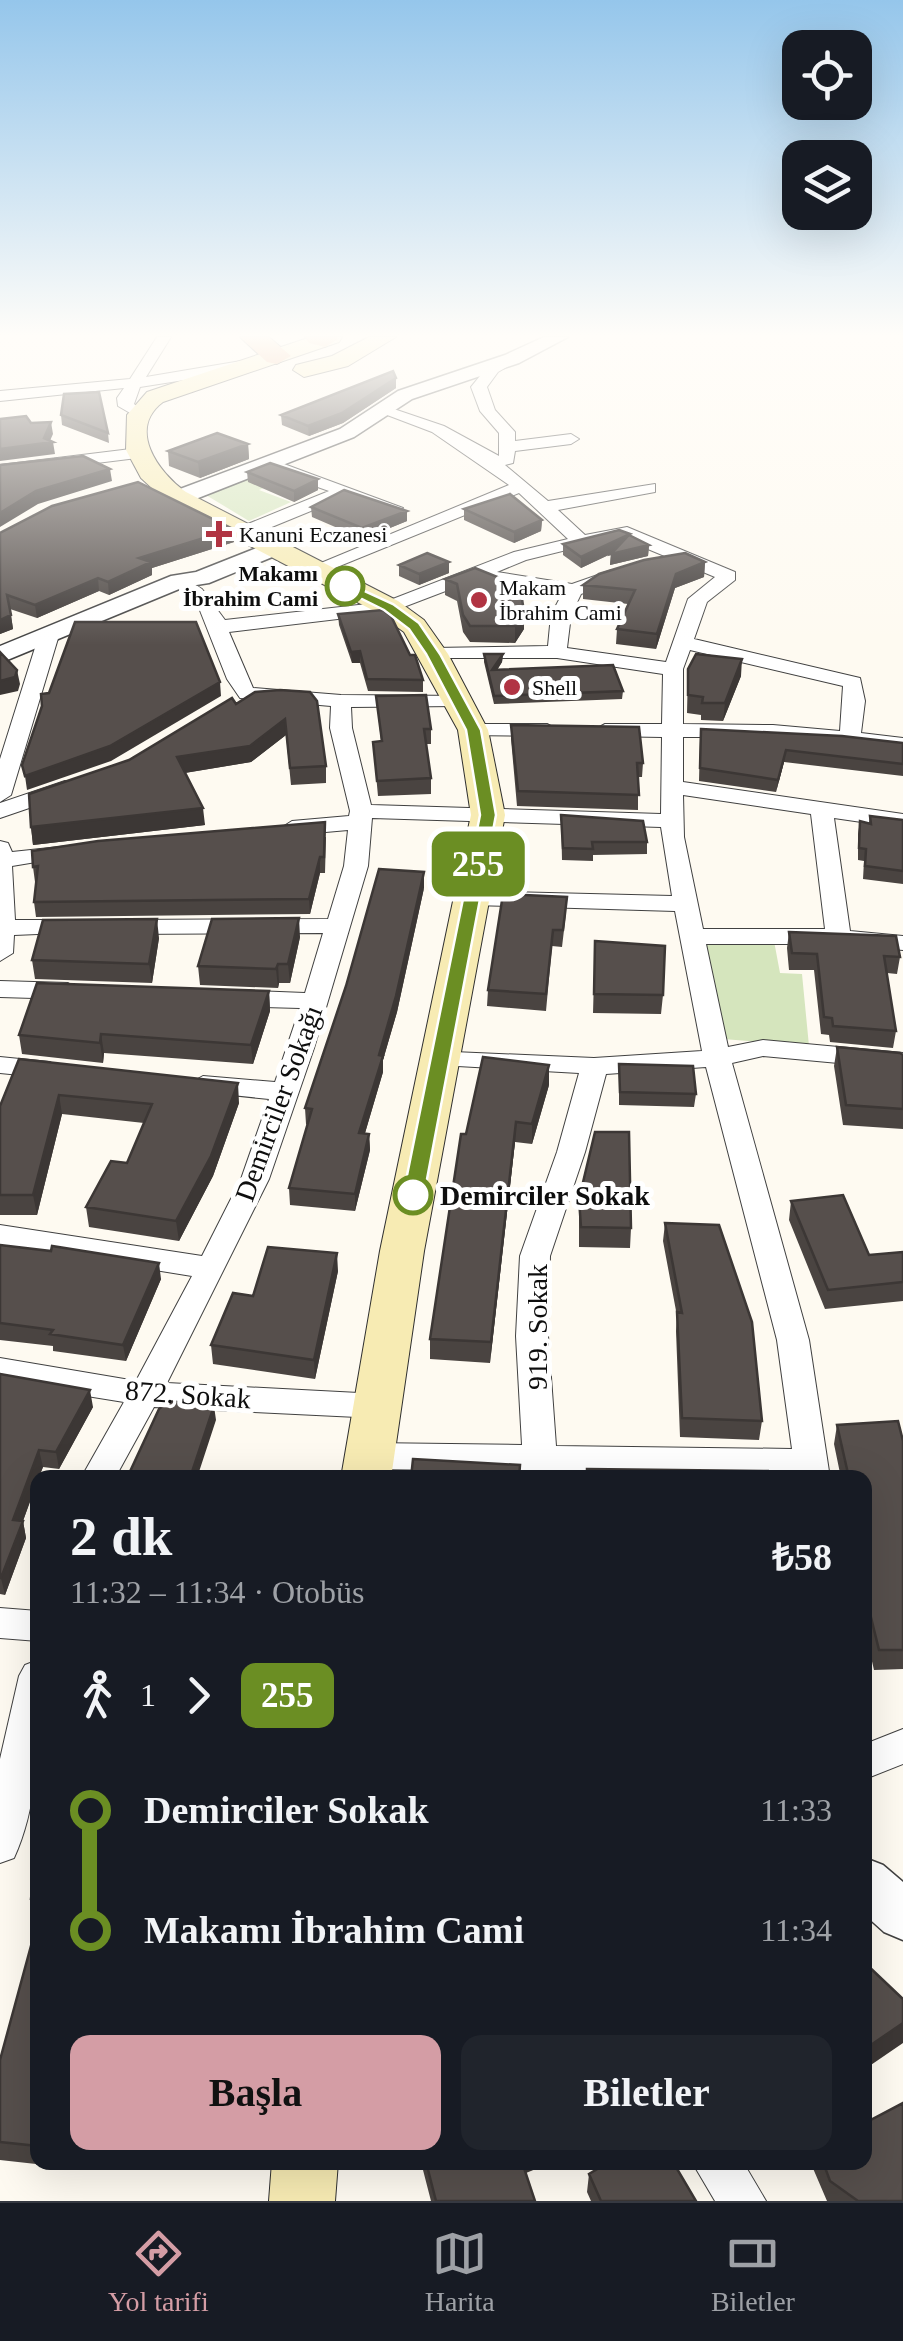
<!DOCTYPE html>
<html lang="tr">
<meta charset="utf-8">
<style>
:root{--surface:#171b24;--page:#20242c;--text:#f1f3f6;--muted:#9ea1a6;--line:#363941;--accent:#d49da5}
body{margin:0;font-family:"Times New Roman",serif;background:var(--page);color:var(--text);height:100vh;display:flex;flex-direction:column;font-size:38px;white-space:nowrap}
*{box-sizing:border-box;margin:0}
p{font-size:32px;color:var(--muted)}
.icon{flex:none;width:55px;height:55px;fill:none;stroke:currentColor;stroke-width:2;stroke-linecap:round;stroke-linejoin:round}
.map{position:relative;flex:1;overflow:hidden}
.side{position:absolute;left:30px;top:1470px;width:842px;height:700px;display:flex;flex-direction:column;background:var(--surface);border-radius:20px;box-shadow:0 10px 40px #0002}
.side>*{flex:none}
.badge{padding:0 20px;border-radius:15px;font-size:35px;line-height:65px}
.controls{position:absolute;left:782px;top:30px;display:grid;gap:20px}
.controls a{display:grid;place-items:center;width:90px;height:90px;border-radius:20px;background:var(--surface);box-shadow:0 10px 40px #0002;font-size:50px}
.map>.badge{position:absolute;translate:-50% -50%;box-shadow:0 0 0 5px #fff}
.legs{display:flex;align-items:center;gap:15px;height:110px;padding:0 40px;font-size:32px}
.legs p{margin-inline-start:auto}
.headline{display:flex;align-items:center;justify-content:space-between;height:170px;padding:0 40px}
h1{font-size:55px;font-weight:600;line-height:75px}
.cta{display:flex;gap:20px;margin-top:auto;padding:20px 40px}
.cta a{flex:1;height:115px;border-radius:20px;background:var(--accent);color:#111;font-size:40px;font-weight:600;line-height:115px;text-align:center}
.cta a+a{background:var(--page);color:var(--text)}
ul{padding:0 40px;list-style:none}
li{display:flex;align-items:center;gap:35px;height:120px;font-size:38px}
li i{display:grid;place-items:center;width:15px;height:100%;margin:0 12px;background:currentColor}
li i::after{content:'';width:25px;height:25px;margin:-12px;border:8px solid;border-radius:50%;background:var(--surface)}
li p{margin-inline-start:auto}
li:first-child i{background:linear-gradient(#0000 50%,currentColor 0)}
li:last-child i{background:linear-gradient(currentColor 50%,#0000 0)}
.tab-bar{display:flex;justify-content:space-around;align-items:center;height:140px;border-top:2px solid var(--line);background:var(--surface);font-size:28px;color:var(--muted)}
.tab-bar a{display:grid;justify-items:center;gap:5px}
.tab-bar .selected{color:var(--accent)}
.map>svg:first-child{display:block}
</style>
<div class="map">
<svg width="903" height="2201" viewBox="0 0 903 2201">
<rect width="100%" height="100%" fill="#fefaf1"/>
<!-- green -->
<path fill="#d5e5bd" d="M262 470 288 477 259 490 291 502 249 521 206 495Z
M700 940 774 941 780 973 802 974 809 1046 723 1039Z"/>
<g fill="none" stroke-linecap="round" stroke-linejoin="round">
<!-- minor casing -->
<g stroke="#414141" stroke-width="2">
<path id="minor" d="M157 337H171L146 377 241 361 249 366 241 371 140 387 134 404 145 412 137 417 118 406 117 398 124 388 0 401V391L130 379Z
M507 356 520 359 498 372 487 387 495 410 515 432V441L571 434 579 439 571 444 515 451 513 463 505 465 548 501 655 484V492L558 510 585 535 627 527 735 572V580L707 602 694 639 860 678 865 701 861 733 903 738V750L773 737H683V782L903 814V828L834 818 850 931 903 936V950L838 944H706L728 1047 763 1040 903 1053V1069L763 1056 732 1063 809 1340 830 1478 557 1471 558 1478H524V1471L370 1469 358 1465 353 1456 358 1447 370 1443 522 1445 516 1336 520 1256 557 1152 579 1073 440 1065 431 1063 427 1057 431 1051 594 1058 702 1051 675 911 472 905 460 898 472 891 672 896 661 827 372 818 368 866 314 1048 269 1179 167 1383 378 1394 390 1397 394 1406 390 1415 378 1418 154 1407 115 1478H81L124 1402 0 1382V1358L136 1381 192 1276 0 1245V1225L202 1256 241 1179 269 1099 203 1092 189 1084 203 1076 275 1082 300 1008 231 1006 218 998 231 990 305 993 323 933 124 934 112 927 124 920 328 919 344 866 348 830 292 835 281 828 292 821 349 816 350 811 330 728 331 706 240 698 227 679 199 608 170 581 179 575 202 589 225 620 385 602 514 552 568 539 519 493 320 574H306L304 570 509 485 432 432 374 410 382 405 444 426 499 456V433L480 411 471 387 488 366ZM619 537 715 577 688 599 666 662 567 648 571 615 581 594 626 578V570H612L572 584 497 572 526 560ZM477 579 562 594 551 615 548 646 433 648 423 654 426 658H557L663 674 662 724H605L594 730 605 736 662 737 661 814 371 805 352 728 351 707 458 706 468 700 465 696 341 695 253 688 229 632 388 613ZM690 650 843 686 840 731 773 725 683 724V669ZM683 795 811 814 825 929H703L684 837ZM706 1067 777 1340 792 1449 556 1446 548 1336 550 1256 585 1152 606 1074Z
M139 448 147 453 145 457 0 475V465Z
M284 464 403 508 394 513 345 497 250 536H238V528L329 491 278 473V465Z
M49 629 59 635 11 795 0 802V759L39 635Z
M473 724H547L558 730 547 736 465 735 462 730Z
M65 781 73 783 76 788 73 793 0 818V803Z
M0 841 8 843 12 852 78 845 82 850 78 855 12 866 15 920H76L85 922 88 927 85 932 14 935 13 953 0 961Z
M0 981 68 983 81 991 68 999 0 997Z
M0 1057 50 1062 63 1070 50 1078 0 1073Z
M0 1608 38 1611V1641L0 1638Z
M38 1660C38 1726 42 1797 14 1858L0 1863V1759L19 1676 25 1665Z
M903 1729V1764L865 1779V1744Z
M692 2162H743L766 2201H715Z"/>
</g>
<!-- tertiary casing -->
<g stroke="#414141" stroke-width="3">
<path id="tertiary" d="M544 337H568L519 363 412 399 354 437 188 502 180 504 169 497 172 492 340 429 398 391 505 355Z
M274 541 286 548 282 553 209 583 184 587 0 663V646L171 576 196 572Z
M865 1858 883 1865 903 1882V1940L884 1932 865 1915Z"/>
</g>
<!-- secondary casing -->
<g stroke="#303030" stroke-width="2">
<path id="secondary" d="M311 337H342L339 342 163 402C127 429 158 472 186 492L398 601 424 620 448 654 488 730 505 815 424 1251 391 1478H341L380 1251 471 815 458 730 404 632 378 613 168 503 141 478 126 450 127 415 147 392Z
M369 337H396L348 366 304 377 293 370 296 365 332 356Z
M272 2162H338L335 2201H269Z"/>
</g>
<!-- motorway casing -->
<g stroke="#1f1f1f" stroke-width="2">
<path id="motorway" d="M240 337H269L291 356 277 364 267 362Z
M305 337H337L338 339 325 347 309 343Z"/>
</g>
<!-- minor -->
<use href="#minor" fill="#fff" fill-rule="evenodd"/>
<!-- tertiary -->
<use href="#tertiary" fill="#fff" fill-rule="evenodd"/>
<!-- secondary -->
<use href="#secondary" fill="#f7ebb3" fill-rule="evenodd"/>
<!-- motorway -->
<use href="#motorway" fill="#e69867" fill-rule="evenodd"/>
</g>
<!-- wall -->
<path fill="#4a4441" d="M396 378V388L343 423 309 436 282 425 281 415Z
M61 415 108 433 109 443 62 425Z
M248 444 249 459 200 478 169 466 168 451Z
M247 472 318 479V490L294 502 248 482Z
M311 507 407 521 363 539 312 517Z
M464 509 542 520 541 531 514 543 464 520Z
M0 533 234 542 152 568V575L109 595 99 591 37 618 10 609 13 629 0 634Z
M630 535 649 545 648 556 610 565 611 554 581 568 563 555V544Z
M705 562 704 577 675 588 656 649 616 644 617 629 628 604 583 599V585Z
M399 565 449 573 419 585 399 576Z
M475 568 524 629 515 643 470 642 463 632 457 601 445 595V579Z
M338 614 423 680V692L368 691 360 663H352L339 625Z
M484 654H503L502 662 497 670 623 691 622 699 494 704 484 662Z
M688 669 741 676 723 721 701 720V715L687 713Z
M255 692 326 766V783L291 785 286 735 251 762 185 773 205 825 33 845 31 827 129 760 236 704Z
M376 696 431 729V744H426L431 778V794L378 796 373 742 381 741Z
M511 725 643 763 642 777H638V810L517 806 511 739Z
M700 741 903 743V776L784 762 776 792 699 781Z
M561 815 647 842V854L593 855V861L562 860Z
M870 816 903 820V884L863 879 864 861 858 860V834L860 821 869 823Z
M326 837 325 873H320L310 914 36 917 34 902 36 882H35L33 867Z
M424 888 397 1012 383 1060V1072L365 1133 369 1134 370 1150 355 1211 290 1205 289 1188 307 1125 306 1124 305 1108Z
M566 913 562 947 552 946 546 1011 487 1006 488 990Z
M789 932 900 957 897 974 887 973 896 1031 893 1048 830 1042 829 1035 821 1034 814 970H789L787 948Z
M300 937 290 983H279L278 988 200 985 198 966Z
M159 938 152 983 35 979 32 960Z
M595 941 663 995 661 1014 593 1013Z
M269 991 270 1011 253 1064 104 1053 103 1063 22 1054 19 1035Z
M837 1047 903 1055V1129L843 1125 834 1066Z
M19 1059 239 1103 213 1176 179 1241 89 1227 86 1207 127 1163 144 1123 62 1114 37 1215H0V1106Z
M619 1064 696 1094 694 1107 619 1105Z
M549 1085 532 1144 515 1142 490 1363 430 1359V1339L466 1134Z
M579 1199 631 1228 630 1248 579 1247Z
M791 1201 869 1255 903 1252V1301L825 1309 789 1220Z
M665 1223 762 1421 759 1440 680 1437 676 1331 677 1316 663 1241Z
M0 1245 161 1279 126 1361 53 1351V1346L0 1340Z
M338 1271 315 1379 213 1364 211 1345 253 1296Z
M0 1374 93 1407 59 1469 43 1467 38 1478 23 1521 26 1538 5 1595 0 1594Z
M837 1425 903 1441V1669L874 1670 865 1631V1478H841L834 1444Z
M38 1832V1919L31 1899Z
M38 1920V2162H55L54 2166 0 2160V2060Z
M106 2162H194L106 2164Z
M423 2162H553L526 2173 535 2201H431L423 2170Z
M813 2162H865L903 2201H827L812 2166Z
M589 2174 696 2201H591L587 2192Z"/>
<!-- shaded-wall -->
<path fill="#3c3735" d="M396 378V388L343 423 309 436 308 426Z
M51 422 53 434 49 443 53 442 55 454 0 461V449L44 438Z
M248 444 249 459 200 478 198 462Z
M110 469 112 481 38 504 0 527V513L36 491Z
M318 479V490L294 502V491Z
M407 511V521L363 539 362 528Z
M542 520 541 531 514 543V532Z
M233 529 234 542 152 568V575L109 595 108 582 139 558Z
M630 534 629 545 581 568V557Z
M649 545 648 556 610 565 611 554Z
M449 562V573L419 585V574Z
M705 562 704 577 675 588 656 649 657 634 676 574Z
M98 578 99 591 37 618 35 605Z
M524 612V629L515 643V626Z
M11 615 13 629 0 634V620Z
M360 651V663H352L351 652Z
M503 654 502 662 492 678V670Z
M742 659 741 676 723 721 725 703Z
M17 670 20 684 18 691 0 695V681Z
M220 682 221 696 111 761 27 790 25 776Z
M285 719 286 735 251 762 178 774 177 757Z
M786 750 784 762 776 792 778 780Z
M203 808 205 825 33 845 31 827Z
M320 857V873L310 914 309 899Z
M424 872V888L397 1012 383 1060V1072L360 1150 359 1133Z
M299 918 300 937 290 983 288 964Z
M157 919 159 938 152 983 149 964Z
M278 964 279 983 278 988 276 969Z
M269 991 270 1011 253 1064 251 1045Z
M101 1034 104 1053 103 1063 100 1043Z
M549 1065V1085L532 1144V1124Z
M238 1083 239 1103 213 1176 179 1241 176 1221Z
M59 1095 62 1114 37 1215 33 1195Z
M516 1122 515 1142 490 1363 491 1342Z
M369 1134 370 1150 355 1211V1194Z
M337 1253 338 1271 315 1379 314 1360Z
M159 1263 161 1279 126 1361 123 1345Z
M90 1390 93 1407 59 1469 56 1452Z
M214 1406 216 1420 197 1478H190Z
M39 1450 43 1467 17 1537 13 1520Z
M23 1521 26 1538 5 1595 1 1578Z
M903 2023V2043L865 2069V2049Z
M520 2162H553L519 2175Z"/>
<!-- building -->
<path fill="#564f4c" stroke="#3c3735" stroke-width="2.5" d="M393 371 396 378 342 413 308 426 281 415Z
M99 392 108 433 61 415 64 394Z
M26 416 31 423 51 422 44 438 53 442 0 449V419Z
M217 433 248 444 198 462 168 451Z
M83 456 110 469 36 491 0 513V465Z
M270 463 318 479 294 491 247 472Z
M138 482 233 529 139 558 151 562 108 582 98 578 35 605 7 595 11 615 0 620V533L52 506Z
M344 490 407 511 362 528 311 507Z
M510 494 542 520 514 532 464 509Z
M619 530 630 534 581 557 563 544Z
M629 535 649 545 611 554Z
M427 553 449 562 419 574 399 565Z
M685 553 705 562 676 574 657 634 617 629 635 590 583 585 599 574 644 560Z
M475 568 520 586 524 612 515 626H470L463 615 457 584 445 579Z
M383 610 391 616 410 655H415L423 680 367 679 360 651 351 652 338 614Z
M75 622H196L220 682 110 746 25 776 22 765 42 706 41 694 49 693Z
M0 652 17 670 15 677 0 681Z
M484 654H503L492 670 613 665 623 691 494 696Z
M696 654 742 659 725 703H702L703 697 688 695V669Z
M280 690 310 692 317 701 326 766 290 768 285 719 250 746 177 757 203 808 31 827 29 794 129 760 232 698 236 704 255 692Z
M426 695 431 729H424L431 778 377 781 373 742 382 741 376 696Z
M511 725 639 727 643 763H637L639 795 518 791Z
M701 729 842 736 903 743V764L786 750 778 780 700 768Z
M561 815 643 821 647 842H592L593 849 563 848Z
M870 816 903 820V871L865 866 866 849 859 848 860 821 871 824Z
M325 822 324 857H320L309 899 34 902 38 866 33 867 32 851 98 841Z
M379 869 424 872 396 996 379 1055 383 1056 359 1133 369 1134 355 1194 289 1188 312 1109 305 1108 346 986Z
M503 894 567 897 563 930H553L546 994 488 990Z
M299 918 288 964H278L276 969 198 966 212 919Z
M157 919 149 964 32 960 43 920Z
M789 932 896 936 900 957 884 956 896 1031 833 1026 832 1018 824 1017 817 954 792 953Z
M595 941 665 946 663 995 594 994Z
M37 983 269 991 251 1045 101 1034 100 1043 19 1035Z
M837 1047 900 1053 903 1055V1109L846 1105Z
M483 1057 549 1065 532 1124 516 1122 491 1342 430 1339 461 1134H466Z
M19 1059 238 1083 211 1156 176 1221 86 1207 111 1161 127 1163 152 1104 59 1095 33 1195H0V1106Z
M619 1064 693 1066 696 1094 620 1092Z
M595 1132H629L631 1228 581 1227 579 1199Z
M843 1195 869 1255 903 1252V1282L828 1290 791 1201Z
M665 1223 719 1225 752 1322 762 1421 682 1418 677 1312 682 1313Z
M0 1245 51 1251 52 1246 159 1263 123 1345 50 1334 53 1330 0 1323Z
M268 1247 337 1253 314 1360 211 1345 233 1293 253 1296Z
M0 1374 90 1390 56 1452 39 1450 13 1520 23 1521 1 1578H0Z
M168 1401 214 1406 190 1478H127L159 1409Z
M898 1421 903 1441V1650H879L865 1593V1478H849L837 1425Z
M413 1459 520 1465 519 1478H411Z
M587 1469 768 1471 769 1478H587Z
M38 1832V1900L31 1899Z
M38 1920V2146L0 2142V2060Z
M865 1963 903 1999V2023L865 2049Z
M903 2103V2201H858L830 2181 823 2162H865V2123Z
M426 2162H522L535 2201H436Z
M609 2162H673L696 2201H601L589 2174Z"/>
<!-- sky -->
<linearGradient id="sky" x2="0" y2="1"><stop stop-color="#95c6eb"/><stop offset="0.52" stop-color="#fffdf9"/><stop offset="1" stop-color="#fffdf9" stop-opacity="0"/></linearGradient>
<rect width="903" height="645" fill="url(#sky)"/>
<!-- line-1 -->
<path fill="#6b8e23" stroke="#fff" stroke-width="2.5" d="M345 582 393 604 419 623 440 654 481 730 496 815 424 1195 413 1202 403 1195 480 815 466 730 426 654 409 629 384 610 340 588 338 586Z"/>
<!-- markers -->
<g fill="#b13443" stroke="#fff" stroke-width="4">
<path d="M214 519h10v10h10v10h-10v10h-10v-10h-10v-10h10z"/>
<circle cx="479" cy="600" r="10"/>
<circle cx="512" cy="687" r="10"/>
</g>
<g fill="#fff" stroke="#6b8e23" stroke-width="5">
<circle cx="345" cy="586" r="18"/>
<circle cx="413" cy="1195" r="18"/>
</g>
<g text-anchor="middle" stroke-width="10" stroke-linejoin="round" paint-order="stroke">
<!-- far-poi labels -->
<g font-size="22" fill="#0e0e0e" stroke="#fff" text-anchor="start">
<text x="239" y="542">Kanuni Eczanesi</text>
<text x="499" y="595">Makam<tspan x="499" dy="25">İbrahim Cami</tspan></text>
<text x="532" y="695">Shell</text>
</g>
<!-- far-stop labels -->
<g font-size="22" font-weight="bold" fill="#0e0e0e" stroke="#fff" text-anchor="end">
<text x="318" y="581">Makamı<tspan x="318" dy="25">İbrahim Cami</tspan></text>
</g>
<!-- street labels -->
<g font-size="28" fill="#0e0e0e" stroke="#fff">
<text transform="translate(278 1103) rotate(-70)" y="10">Demirciler Sokağı</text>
<text transform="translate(537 1327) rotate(-90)" y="10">919. Sokak</text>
<text transform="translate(188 1394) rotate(4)" y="10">872. Sokak</text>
</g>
<!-- stop labels -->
<g font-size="28" font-weight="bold" fill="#0e0e0e" stroke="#fff" text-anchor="start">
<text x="440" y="1205">Demirciler Sokak</text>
</g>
</g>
</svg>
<div class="controls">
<a><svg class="icon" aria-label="locate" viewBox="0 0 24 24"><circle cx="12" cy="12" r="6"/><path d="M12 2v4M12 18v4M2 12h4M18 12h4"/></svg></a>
<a><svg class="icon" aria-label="layers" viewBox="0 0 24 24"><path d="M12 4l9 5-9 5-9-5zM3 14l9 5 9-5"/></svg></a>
</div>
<b class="badge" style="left:478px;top:864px;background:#6b8e23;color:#fff">255</b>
<section class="side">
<div class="headline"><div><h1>2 dk</h1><p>11:32 – 11:34 · Otobüs</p></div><b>₺58</b></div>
<div class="legs"><svg class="icon" aria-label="walk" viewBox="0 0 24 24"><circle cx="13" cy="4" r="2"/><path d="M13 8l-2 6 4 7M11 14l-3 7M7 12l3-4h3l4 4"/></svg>1<svg class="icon" aria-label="forward" viewBox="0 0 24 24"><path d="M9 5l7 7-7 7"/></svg><b class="badge" style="background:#6b8e23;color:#fff">255</b></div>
<ul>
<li><i style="color:#6b8e23"></i><b>Demirciler Sokak</b><p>11:33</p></li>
<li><i style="color:#6b8e23"></i><b>Makamı İbrahim Cami</b><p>11:34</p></li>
</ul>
<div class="cta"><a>Başla</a><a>Biletler</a></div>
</section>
</div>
<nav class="tab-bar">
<a class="selected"><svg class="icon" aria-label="directions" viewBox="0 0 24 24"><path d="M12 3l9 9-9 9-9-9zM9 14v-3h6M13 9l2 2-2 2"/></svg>Yol tarifi</a>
<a><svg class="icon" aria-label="map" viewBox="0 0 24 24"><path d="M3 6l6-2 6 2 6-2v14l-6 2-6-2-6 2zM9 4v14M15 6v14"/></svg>Harita</a>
<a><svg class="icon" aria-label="tickets" viewBox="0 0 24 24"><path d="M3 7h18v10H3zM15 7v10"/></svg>Biletler</a>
</nav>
